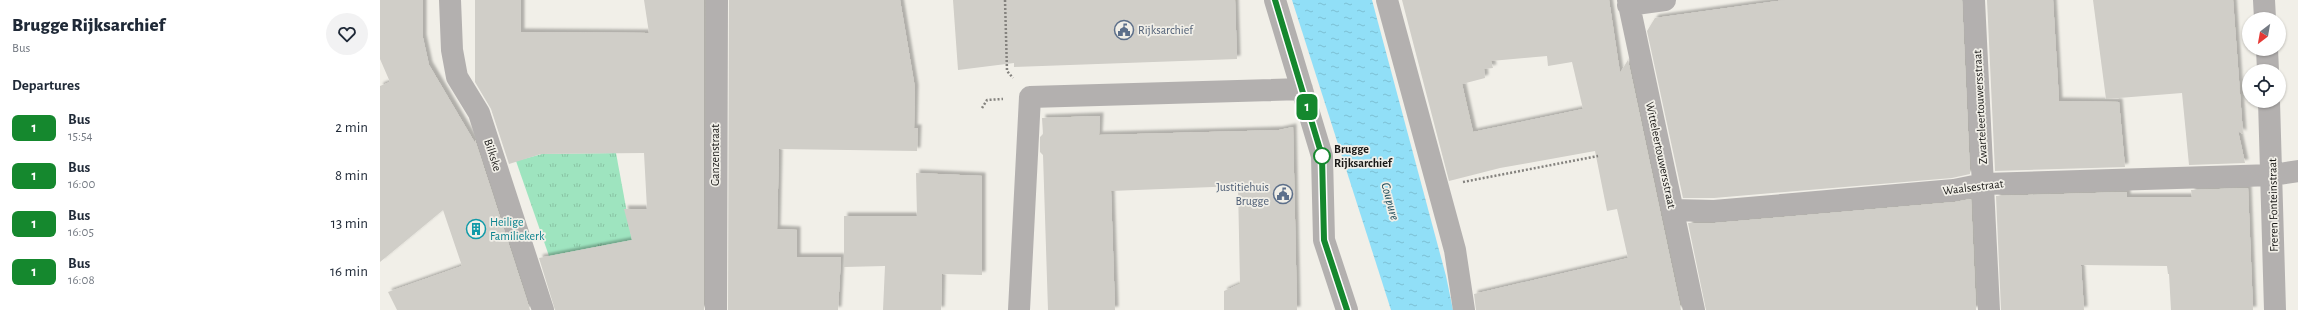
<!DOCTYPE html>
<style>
:root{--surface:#fff;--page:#f2f2f3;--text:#1f2937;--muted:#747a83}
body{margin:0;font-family:"Alegreya Sans",sans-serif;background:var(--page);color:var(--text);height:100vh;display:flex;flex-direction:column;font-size:15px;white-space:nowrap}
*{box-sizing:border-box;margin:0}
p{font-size:13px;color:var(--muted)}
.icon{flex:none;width:22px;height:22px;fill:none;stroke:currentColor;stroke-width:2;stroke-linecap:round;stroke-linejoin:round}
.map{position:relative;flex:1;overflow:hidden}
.side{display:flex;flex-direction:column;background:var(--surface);width:380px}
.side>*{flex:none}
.badge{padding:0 8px;border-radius:6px;font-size:14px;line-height:26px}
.needle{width:26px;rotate:211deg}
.buttons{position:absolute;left:1862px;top:12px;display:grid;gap:8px}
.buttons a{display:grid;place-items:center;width:44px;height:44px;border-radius:50%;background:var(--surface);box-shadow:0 1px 3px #0004;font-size:20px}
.map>.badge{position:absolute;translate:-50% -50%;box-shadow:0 0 0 2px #fff}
h2{padding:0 12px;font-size:15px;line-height:36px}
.round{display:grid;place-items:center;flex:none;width:42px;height:42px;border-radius:21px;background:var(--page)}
.head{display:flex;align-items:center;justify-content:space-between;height:68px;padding:0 12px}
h1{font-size:19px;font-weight:800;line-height:30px}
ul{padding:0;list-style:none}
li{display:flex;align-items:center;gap:12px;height:48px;padding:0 12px}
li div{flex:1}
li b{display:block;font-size:15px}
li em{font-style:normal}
li .badge{min-width:44px;font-weight:700;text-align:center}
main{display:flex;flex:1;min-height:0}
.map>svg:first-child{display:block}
</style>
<main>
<section class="side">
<div class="head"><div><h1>Brugge Rijksarchief</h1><p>Bus</p></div><a class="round"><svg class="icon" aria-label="heart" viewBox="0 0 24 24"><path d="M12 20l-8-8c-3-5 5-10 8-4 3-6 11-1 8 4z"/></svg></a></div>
<h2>Departures</h2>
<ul>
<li><span class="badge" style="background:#15882e;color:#fff">1</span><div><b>Bus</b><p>15:54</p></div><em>2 min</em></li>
<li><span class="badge" style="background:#15882e;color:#fff">1</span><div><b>Bus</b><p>16:00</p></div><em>8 min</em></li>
<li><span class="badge" style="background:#15882e;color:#fff">1</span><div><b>Bus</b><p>16:05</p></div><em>13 min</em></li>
<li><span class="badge" style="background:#15882e;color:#fff">1</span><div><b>Bus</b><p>16:08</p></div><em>16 min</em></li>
</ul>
</section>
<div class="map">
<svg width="1918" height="310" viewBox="0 0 1918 310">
<defs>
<pattern id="grass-tufts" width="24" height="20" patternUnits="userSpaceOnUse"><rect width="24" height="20" fill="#9ee4bf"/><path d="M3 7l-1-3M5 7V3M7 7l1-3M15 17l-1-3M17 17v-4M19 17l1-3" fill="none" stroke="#88c3a3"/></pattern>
<pattern id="water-ripples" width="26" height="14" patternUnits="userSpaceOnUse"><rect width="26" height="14" fill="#91dff7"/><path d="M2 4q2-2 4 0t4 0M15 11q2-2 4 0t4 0" fill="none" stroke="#7cbfd3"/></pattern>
<filter id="shadow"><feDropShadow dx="3.5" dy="-3.5" stdDeviation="1" flood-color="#0004"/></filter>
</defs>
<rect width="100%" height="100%" fill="#f1efe8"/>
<!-- grass -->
<path fill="url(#grass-tufts)" d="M236 153 252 240 169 256 136 161 162 154Z"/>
<!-- water -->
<path fill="url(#water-ripples)" d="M912 0H992L1066 276 1073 310H1011Z"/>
<!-- building -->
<path fill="#d0cec8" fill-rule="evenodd" filter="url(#shadow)" d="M0 0H43V38L49 65 95 143V140L150 310H17L8 292 82 266 63 210 0 262V86L10 82 0 59Z
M95 0H141V32L269 33 264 0H324V310H175L159 258 252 240 244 209H267L264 153 161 154 129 164 111 109 95 82Z
M349 0H520L535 88 534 128H538L537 151 399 149 397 229 417 230V257H461L458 310H348Z
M573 0H855L857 59 634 67V63L578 70Z
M1022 0H1229L1240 73 1248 60 1301 310H1096L1094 294 1248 258 1237 209 1227 211 1215 151 1120 168 1069 181ZM1167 56 1168 66 1192 62 1203 109 1093 132 1082 84 1105 78 1104 69 1113 68 1111 61Z
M1405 0H1582L1590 174 1572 178 1334 198H1303L1267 31 1275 18Z
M1607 0H1673L1679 101 1739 102 1745 167 1615 171Z
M1713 0H1853L1863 134 1858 131 1865 163 1809 165 1802 93 1726 99Z
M720 116 719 135 899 130 913 127 917 310H844V291L860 284 858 186 731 191 735 310H668L663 155 660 152V137L663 134 662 118Z
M536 173 602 176V275L562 274 561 310H503L505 266 464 267V216H537Z
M1868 188 1873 310H1791L1789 274H1788L1787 266 1701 265 1704 310H1621L1616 196 1747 192V197H1812L1811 190Z
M1591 199 1596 310H1326L1308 223H1335L1575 202Z"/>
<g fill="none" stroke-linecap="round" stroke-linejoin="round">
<!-- path -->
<path stroke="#84827e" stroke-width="2.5" stroke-dasharray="2 2" stroke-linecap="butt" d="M625 0 627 71 633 78
M602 108 607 100 623 99
M1083 182 1218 156"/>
<!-- street -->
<path stroke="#b3b0af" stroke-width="22" d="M70 0 72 50 77 77 99 113 163 310
M895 0 942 156 944 240 967 310
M1007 0 1075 250 1084 310
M1248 0 1314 310
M1594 0 1609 310
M1884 0 1885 19
M1248 5 1285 0
M1887 49 1888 71
M1889 101 1895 310
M1293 210 1334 211 1574 190 1604 184 1893 175 1918 171
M336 310 337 0
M639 310 650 97 922 89"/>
</g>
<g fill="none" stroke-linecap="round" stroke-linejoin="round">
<!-- line casing -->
<g stroke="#fff" stroke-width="9">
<path id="line" d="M895 0 942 156 944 240 967 310"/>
</g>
<!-- line -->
<use href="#line" stroke="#15882e" stroke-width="6"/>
</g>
<!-- icons -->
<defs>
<g id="civic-ring" transform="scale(1)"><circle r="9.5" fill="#f1efe8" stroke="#5c6f8a" stroke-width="1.5"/><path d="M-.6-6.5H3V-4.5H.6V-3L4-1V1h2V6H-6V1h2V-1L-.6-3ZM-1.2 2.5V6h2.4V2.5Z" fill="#5c6f8a"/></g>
<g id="building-ring" transform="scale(1)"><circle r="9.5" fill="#f1efe8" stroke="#0f9aa8" stroke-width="1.5"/><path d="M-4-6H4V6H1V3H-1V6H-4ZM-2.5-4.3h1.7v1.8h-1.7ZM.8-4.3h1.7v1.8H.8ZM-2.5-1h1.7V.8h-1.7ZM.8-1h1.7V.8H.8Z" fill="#0f9aa8"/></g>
</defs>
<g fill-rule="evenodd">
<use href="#civic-ring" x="744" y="30"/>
<use href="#civic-ring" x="903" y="194"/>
<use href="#building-ring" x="96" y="229"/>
</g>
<!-- markers -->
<circle fill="#fff" stroke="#15882e" stroke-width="2" cx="942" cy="156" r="8"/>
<g text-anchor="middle" stroke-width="3.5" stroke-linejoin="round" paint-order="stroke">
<!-- service labels -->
<g font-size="12" fill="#4e5e75" stroke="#f1efe8" text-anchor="start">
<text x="758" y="34">Rijksarchief</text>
<text x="889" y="191" text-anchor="end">Justitiehuis<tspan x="889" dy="14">Brugge</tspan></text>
</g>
<!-- street labels -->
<g font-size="12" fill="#191816" stroke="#f1efe8">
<text transform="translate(1600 107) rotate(-93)" y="4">Zwarteleertouwersstraat</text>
<text transform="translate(113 155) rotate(72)" y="4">Bilkske</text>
<text transform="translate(335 155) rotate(-90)" y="4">Ganzenstraat</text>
<text transform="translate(1281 155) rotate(78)" y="4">Witteleertouwersstraat</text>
<text transform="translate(1593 187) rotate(-7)" y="4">Waalsestraat</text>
<text transform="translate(1893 205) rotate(-91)" y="4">Freren Fonteinstraat</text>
</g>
<!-- stop labels -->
<g font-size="12" font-weight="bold" fill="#191816" stroke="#f1efe8" text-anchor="start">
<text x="954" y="153">Brugge<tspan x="954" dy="14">Rijksarchief</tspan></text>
</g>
<!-- culture labels -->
<g font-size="12" fill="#0d838f" stroke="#f1efe8" text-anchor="start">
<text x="110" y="226">Heilige<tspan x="110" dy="14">Familiekerk</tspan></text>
</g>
<!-- water labels -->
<g font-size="13" font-style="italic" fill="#25515e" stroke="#f1efe8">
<text transform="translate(1011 201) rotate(75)" y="5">Coupure</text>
</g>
</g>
</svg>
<div class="buttons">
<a><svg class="needle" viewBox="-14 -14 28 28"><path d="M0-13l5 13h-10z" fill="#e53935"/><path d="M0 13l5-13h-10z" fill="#747a83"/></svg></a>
<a><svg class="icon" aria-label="locate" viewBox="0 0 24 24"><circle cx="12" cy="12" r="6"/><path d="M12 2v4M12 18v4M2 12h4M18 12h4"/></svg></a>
</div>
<b class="badge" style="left:927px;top:107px;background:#15882e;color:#fff">1</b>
</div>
</main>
